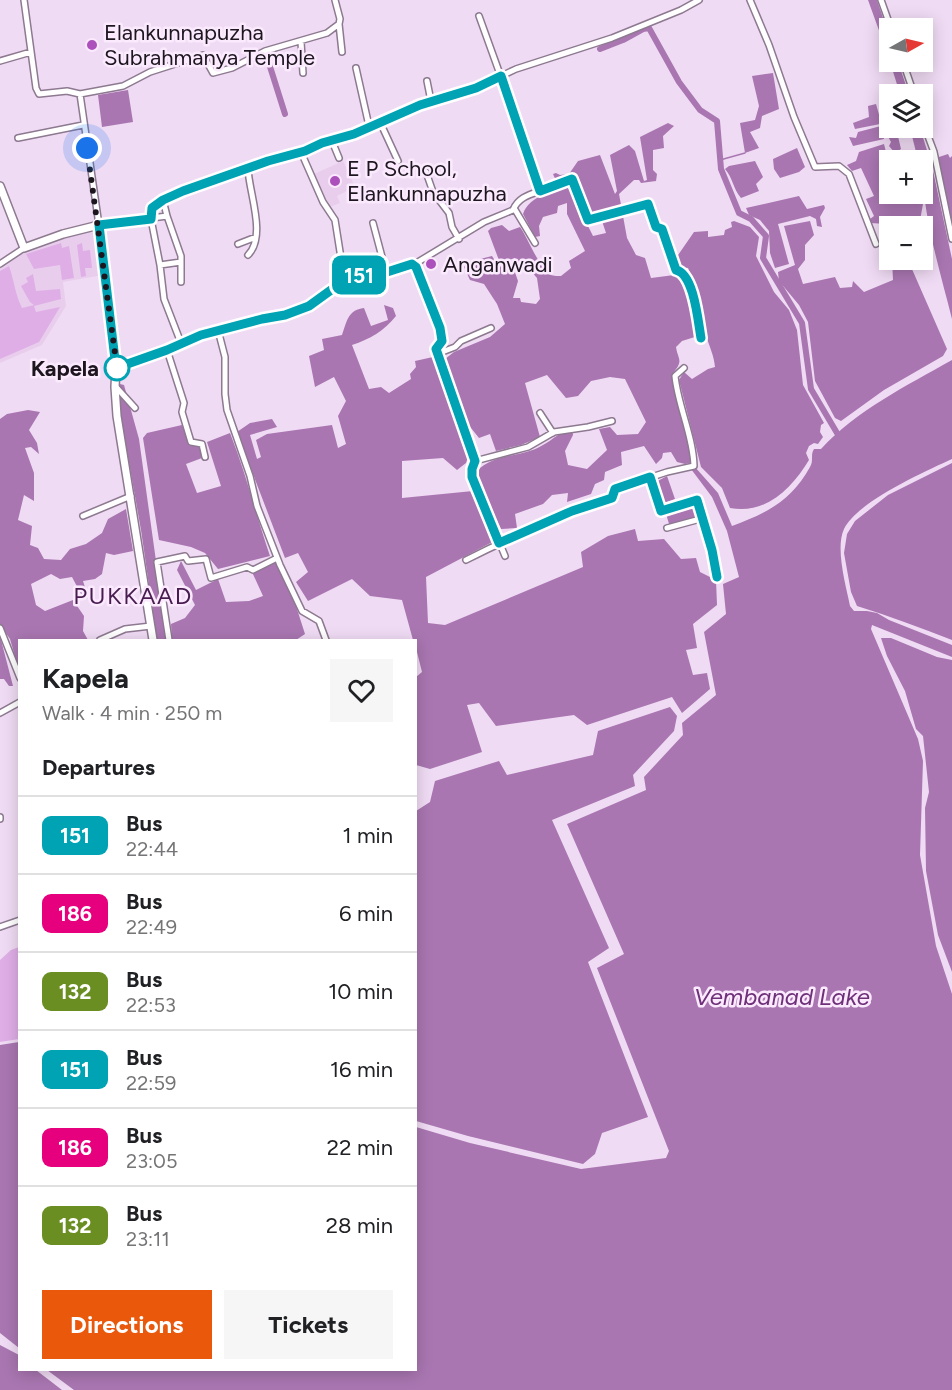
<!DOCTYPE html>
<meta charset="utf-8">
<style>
:root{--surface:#fff;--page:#f6f6f6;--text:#202124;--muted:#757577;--line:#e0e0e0;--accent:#ea580c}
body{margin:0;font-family:Figtree,sans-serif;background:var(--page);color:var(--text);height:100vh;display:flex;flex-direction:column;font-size:22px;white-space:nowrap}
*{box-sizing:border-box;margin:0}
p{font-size:20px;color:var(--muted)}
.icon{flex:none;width:33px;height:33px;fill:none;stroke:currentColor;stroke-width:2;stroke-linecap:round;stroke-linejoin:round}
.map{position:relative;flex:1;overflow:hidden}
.details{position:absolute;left:18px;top:639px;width:399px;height:732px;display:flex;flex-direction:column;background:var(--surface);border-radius:0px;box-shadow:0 3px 15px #0003}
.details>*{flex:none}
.badge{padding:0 12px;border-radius:9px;font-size:21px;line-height:39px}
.needle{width:39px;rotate:82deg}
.buttons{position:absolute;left:879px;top:18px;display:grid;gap:12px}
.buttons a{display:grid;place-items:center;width:54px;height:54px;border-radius:0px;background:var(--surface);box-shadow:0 3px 15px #0003;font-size:30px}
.you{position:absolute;width:30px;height:30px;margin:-15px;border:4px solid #fff;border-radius:50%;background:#1a73e8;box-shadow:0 0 0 9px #1a73e833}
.map>.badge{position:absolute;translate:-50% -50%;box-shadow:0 0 0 3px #fff}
h2{padding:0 24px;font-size:22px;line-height:54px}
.round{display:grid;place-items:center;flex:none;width:63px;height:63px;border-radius:0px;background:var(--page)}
.summary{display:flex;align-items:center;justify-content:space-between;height:102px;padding:0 24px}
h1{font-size:28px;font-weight:700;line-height:45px}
.button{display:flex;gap:12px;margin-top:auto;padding:12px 24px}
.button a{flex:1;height:69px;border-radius:0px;background:var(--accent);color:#fff;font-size:24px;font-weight:700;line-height:69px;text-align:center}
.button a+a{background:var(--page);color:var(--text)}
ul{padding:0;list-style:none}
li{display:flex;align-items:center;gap:18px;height:78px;padding:0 24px;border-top:2px solid var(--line)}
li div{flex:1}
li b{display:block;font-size:22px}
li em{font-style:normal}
li .badge{min-width:66px;font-weight:700;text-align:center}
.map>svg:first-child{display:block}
</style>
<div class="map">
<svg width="952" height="1390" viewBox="0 0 952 1390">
<rect width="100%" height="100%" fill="#f0dbf4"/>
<!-- built -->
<path fill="#e8ceec" d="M343 161 355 187 337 196 340 203 330 207 314 174Z
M95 228 103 275 63 282 66 306 42 345 0 363V266L25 250Z"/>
<!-- green -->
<path fill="#dfaee7" d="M61 243 62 248 69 246 74 278 62 280 60 265 34 269 26 254Z
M82 243 83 251 90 250 92 268H85L86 276 81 277 77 245Z
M9 266C14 280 15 294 22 308L34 305 30 302 21 286 28 282 26 278 33 274 36 291 60 289 61 299 34 306 36 312 60 307 39 342 0 359V271Z
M19 947V1039L0 1042V960L11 950Z"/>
<!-- water -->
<path fill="#a976b1" d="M868 0H877L889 36 890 61Z
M890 62H898L909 94H900Z
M773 73 779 109 762 116 760 128 750 132 759 148 745 153 740 123 755 120 759 106 752 76Z
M128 90 133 122 102 127 98 95Z
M876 104 880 118V124L855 129 853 123 869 117 868 106Z
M884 120H889L890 128H899L897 132 901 149 895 153 889 146 891 142 886 133Z
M668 123 674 126 663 136 664 148 653 150V170L657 174 656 181 641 183 639 180H634L619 194 622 210 590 218 576 179 573 177 557 183 553 174 556 173 560 175 569 174 578 161 600 155 615 194 617 191 610 155 629 145 635 151 644 181 647 180 640 137Z
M881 126 884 139 853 146 849 137 856 138 858 132Z
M910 128H920L932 166 952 259V319C939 267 922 214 922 160H918Z
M884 144 889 164 890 194H896L898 204H923L919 226H890L887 224 870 223V219L874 216 866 199 874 196 861 168 852 171 847 165 856 161 859 152Z
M797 148 805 167 799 172 780 178 774 169 773 159Z
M948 154 950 158 952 156V225L936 158Z
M755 161 763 177 756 184 759 191 741 198C733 189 733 178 725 169L729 166Z
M571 183 579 208 593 236 606 233 602 221 623 216 627 238 636 255 645 258 651 278 682 274 695 313 698 336 682 341 676 347C678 360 684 360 673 373V381L693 462 685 464 677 462 671 452 663 453 662 458 656 464 644 446 621 452 622 465 605 472 604 480 595 484 591 494 567 502 568 493 552 495 543 504 515 514 517 528 501 529 487 501 477 471C494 453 522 458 543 445 554 439 559 432 572 429L573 435 565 451 568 465 587 469 607 450 599 429 610 427 617 435 638 434 646 422 625 379 610 377 591 381 578 396 566 398 547 375 525 383 540 437 521 445 496 451 490 434 479 438 467 423 445 359 454 352 490 337 505 324 497 304 484 284 470 280 464 267 468 262 492 256 499 267 512 264 518 281 513 298H520L521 302 536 304 540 299 537 278 530 270H520L515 258 500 263 488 231 491 228 502 225 509 231 520 227C528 238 540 270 551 275 553 276 559 276 561 276L571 268 569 261 585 251 567 214V203L558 206 557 213 543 217 539 226 540 236 535 237 523 214C529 196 555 190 571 183Z
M799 196 807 209 824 205 825 208 820 217 822 227 817 226 816 219 810 216 778 224 789 264 775 268 770 253 769 231 760 220 749 215 746 208Z
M734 221 750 227 759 237 756 256 774 292 789 310 797 330 803 385 824 423 821 425 820 432 823 437 818 444 814 443 809 446 806 453 809 460C792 488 766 515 730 508L722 488 701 467 679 380 684 372 692 379 708 369 715 367C714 355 709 346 706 335 700 312 698 289 688 268L679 267 676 258 694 232 708 231V237L724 235 725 230 732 227 731 222Z
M810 221 814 235 805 245V260L798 269 803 284 835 277 840 288 852 287 853 281 864 292 893 280 892 260H908L947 349 943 356 884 390 841 421 835 418 815 381 808 322 799 305 779 281 778 272 795 265 784 226Z
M384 305 393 308 396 316C384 331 370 339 352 345L369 389 381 387 389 393 411 379 410 374 416 367 415 361 433 357 469 454 466 463 457 470 443 458 402 461V498L473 491 498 539 426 577 428 623 445 625 583 567 581 552 608 536 635 529 638 541 664 539 681 559 696 558 700 572 716 580 717 605 693 624 697 648 686 650 693 675 707 673 710 689 682 713 672 697 587 725 574 715 496 726 479 703 467 705 482 752 430 769 416 765V677L422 672 416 648V640H413L402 600 370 596 352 579 308 601 296 582 308 572 298 553 285 558 237 432 250 423 272 419 277 427 250 435 257 459 261 457 256 440 267 434 332 425 338 448 346 444 338 416 346 401 334 377 315 387 309 356 324 350 322 339 342 335C347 321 348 310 364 308L371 326 388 320Z
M952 360V459C924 472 858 501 844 529 835 548 846 586 850 606L854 611H867L877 613 889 620 952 645V657L872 625 871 629 918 739 923 761 920 855 936 946 952 994V1390H74L47 1370H416V1127L470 1143 581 1169 666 1158 669 1151 597 968 624 954 567 824 646 790 644 777 683 735 682 723 716 695 704 632 726 614 723 584 739 577 727 531 712 497 691 469 695 467 718 493 732 526C767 513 791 501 810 467 814 460 810 455 814 449H821C857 410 906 386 952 360Z
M120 384 124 385 139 439 167 640H157L141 530 120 412Z
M28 410 40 412 29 430 37 443 39 454 31 447 25 448 34 473V501L24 495 18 520 32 526 30 545 38 548 44 559 61 560 70 549 86 544 102 533 108 519 126 509 133 551 114 555 106 553 102 574 95 579 83 581 88 597 82 596 72 577 60 579 51 574 31 584 36 605 45 611 73 600 84 616 83 631 88 640H20L19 670 10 639 0 625V419L7 414Z
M182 425 190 446 200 443 202 458 186 464 197 493 221 486 207 442 230 433C246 473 256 515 270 556L218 569 205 553 191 547 159 540 143 438 147 433Z
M952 463V640C921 628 889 616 857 606L851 592 844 553 847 534 855 521 888 495Z
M667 476 675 499 664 503 656 482Z
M696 503 700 515 670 527 666 514Z
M181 561 196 590 218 579 226 602 249 601 263 596 252 572 276 561 296 606 305 634 296 640H172L171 624 185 618 195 605 177 570Z
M0 636 13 686H9L4 679H0Z
M881 638H891L937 657 952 660V972L938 935 926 871 925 808 929 792 923 736 916 729 905 691 887 656Z
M670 707 677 716 674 731 633 775 635 786 552 820 609 948 588 962 648 1117 602 1133 595 1154 583 1164 468 1136 416 1121V811L430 802 435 781 499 761 507 775 593 755 598 731Z
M19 1042H20L19 1348 0 1333V1045Z
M0 1345 19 1355 20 1370H36L62 1390H0Z"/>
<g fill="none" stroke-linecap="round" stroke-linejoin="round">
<!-- stream -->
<path stroke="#a976b1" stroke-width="1.5" d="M720 160 745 153"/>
<!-- canal -->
<path stroke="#a976b1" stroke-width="6" d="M600 49 623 40 643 29 649 28 679 82 700 110 717 121 721 169 739 213 751 219 766 236 763 258 802 323 811 389 837 433
M266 54 285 114"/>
<!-- minor casing -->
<g stroke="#8d7990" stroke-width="8">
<path id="minor" d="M24 0 36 88 39 94 67 91 80 94 99 225 167 216 163 200 172 195 354 133 420 105 476 88 516 69 612 38 681 10 699 0
M750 0 769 45 794 117 815 167 839 166 849 174 876 244
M881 0 891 28
M339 24 342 52
M301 42 303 73
M0 61 31 52
M903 62 914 94
M356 68 369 126
M427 81 431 101
M80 94 123 86 150 72 203 55 213 73 232 68 265 51 327 33 339 24 340 19 335 0
M922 120 934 152 952 239
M380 122 398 161
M18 138 83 125
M332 141 339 158
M301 152 323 202 335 220 341 258 349 277
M426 172 433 192 449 213 452 227 459 239
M540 191 572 179 588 220 648 205 656 227 662 229 676 270C694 274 698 321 701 338
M163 200 152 208 151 219 160 265 164 299 181 343
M514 208 535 243
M167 216 181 256V282
M373 223 386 272
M238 244 256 237
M248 255C267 236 249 193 248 169
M0 264 24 248
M160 265 181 262
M413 265 484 222 513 210C518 198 528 195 540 191L537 177 479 16
M218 330 225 357V394L227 410 250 476 257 506 280 565 302 611 319 621 326 640
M167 350 201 335 262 319 285 315 309 306 349 277 380 270 386 272 412 264 416 267 441 333 442 341 436 349 475 461 472 469V477L505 556
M437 354 455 347 461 341 491 328
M116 368 167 350 184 403 182 412 191 442 202 444 205 457
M116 387 135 408
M540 413 553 433
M475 461 528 447 554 432 588 427 612 421
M650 477 661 511 697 500 704 518 667 528
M83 516 131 496
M704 518 717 577
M466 560C513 536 562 515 613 499L615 489 667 472 694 466C693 435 678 406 675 376L684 368
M0 628 20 678
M100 640 125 629 151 626
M169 640 157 562 185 556 188 561 206 559 211 578 247 567 253 570 277 558
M0 713 20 702
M0 817V819
M0 927 20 920"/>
</g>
<!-- tertiary casing -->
<g stroke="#8d7990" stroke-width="10">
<path id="tertiary" d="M0 186 24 248 63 234 99 225 116 368 115 387 117 416 153 640"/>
</g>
<!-- minor -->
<use href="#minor" stroke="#fff" stroke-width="5"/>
<!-- tertiary -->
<use href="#tertiary" stroke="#fff" stroke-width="7"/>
</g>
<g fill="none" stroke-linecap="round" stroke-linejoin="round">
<!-- line casing -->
<g stroke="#fff" stroke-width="14">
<path id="line" d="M701 338C698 321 694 274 676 270L662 229 656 227 648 204 588 220 572 179 540 191 501 76 476 88 420 105 354 134 322 143 305 151 268 161 183 191 163 200 152 208 151 219 99 225 116 368 167 350 201 335 262 319 285 315 309 306 349 277 380 270 387 272 412 264 416 267 440 328 442 341 436 349 475 461 472 469V477L499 543 572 511 612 498 615 489 650 477 661 511 697 500 712 550 717 577"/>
</g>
<!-- line -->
<use href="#line" stroke="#00a3b4" stroke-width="9"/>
<!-- walk -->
<path stroke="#1d161f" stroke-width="6" stroke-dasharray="0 10.8" d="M87 148 117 368"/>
</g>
<!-- markers -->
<g fill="#ac51bc" stroke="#fbeafe" stroke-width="2">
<circle cx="92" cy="45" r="6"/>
<circle cx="335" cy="181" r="6"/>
<circle cx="431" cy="264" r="6"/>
</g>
<circle fill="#fff" stroke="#00a3b4" stroke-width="3" cx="117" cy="368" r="12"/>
<g text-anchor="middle" stroke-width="5" stroke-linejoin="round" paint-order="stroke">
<!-- poi labels -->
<g font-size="22" fill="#1d161f" stroke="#fbeafe" text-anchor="start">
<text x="104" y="40">Elankunnapuzha<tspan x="104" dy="25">Subrahmanya Temple</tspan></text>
<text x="347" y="176">E P School,<tspan x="347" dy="25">Elankunnapuzha</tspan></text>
<text x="443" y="272">Anganwadi</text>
</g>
<!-- stop labels -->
<g font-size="22" font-weight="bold" fill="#1d161f" stroke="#fbeafe" text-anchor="end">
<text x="99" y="376">Kapela</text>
</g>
<!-- neighbourhood labels -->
<g font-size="24" letter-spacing="1.5" fill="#481c4f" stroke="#fbeafe">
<text x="133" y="604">PUKKAAD</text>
</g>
<!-- water labels -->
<g font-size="24" font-style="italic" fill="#6f307a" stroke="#fbeafe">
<text x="782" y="1005">Vembanad Lake</text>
</g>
</g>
</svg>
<div class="buttons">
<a><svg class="needle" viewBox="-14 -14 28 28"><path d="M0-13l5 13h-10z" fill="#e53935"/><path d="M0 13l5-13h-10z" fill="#757577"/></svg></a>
<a><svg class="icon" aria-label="layers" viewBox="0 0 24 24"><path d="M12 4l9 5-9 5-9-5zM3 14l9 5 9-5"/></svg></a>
<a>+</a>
<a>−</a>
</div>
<div class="you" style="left:87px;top:148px"></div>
<b class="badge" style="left:359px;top:275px;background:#00a3b4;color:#fff">151</b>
<section class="details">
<div class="summary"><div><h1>Kapela</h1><p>Walk · 4 min · 250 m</p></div><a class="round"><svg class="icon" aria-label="heart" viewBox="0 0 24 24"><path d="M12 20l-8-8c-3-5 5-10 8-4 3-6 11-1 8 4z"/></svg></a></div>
<h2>Departures</h2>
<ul>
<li><span class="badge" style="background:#00a3b4;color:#fff">151</span><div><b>Bus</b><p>22:44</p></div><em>1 min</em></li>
<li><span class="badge" style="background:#e6007e;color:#fff">186</span><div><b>Bus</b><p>22:49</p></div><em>6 min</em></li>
<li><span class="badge" style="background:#6b8e23;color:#fff">132</span><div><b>Bus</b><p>22:53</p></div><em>10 min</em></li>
<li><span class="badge" style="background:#00a3b4;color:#fff">151</span><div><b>Bus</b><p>22:59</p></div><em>16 min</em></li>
<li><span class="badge" style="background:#e6007e;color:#fff">186</span><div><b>Bus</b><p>23:05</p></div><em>22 min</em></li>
<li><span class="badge" style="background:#6b8e23;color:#fff">132</span><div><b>Bus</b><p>23:11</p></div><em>28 min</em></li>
</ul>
<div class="button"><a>Directions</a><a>Tickets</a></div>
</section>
</div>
